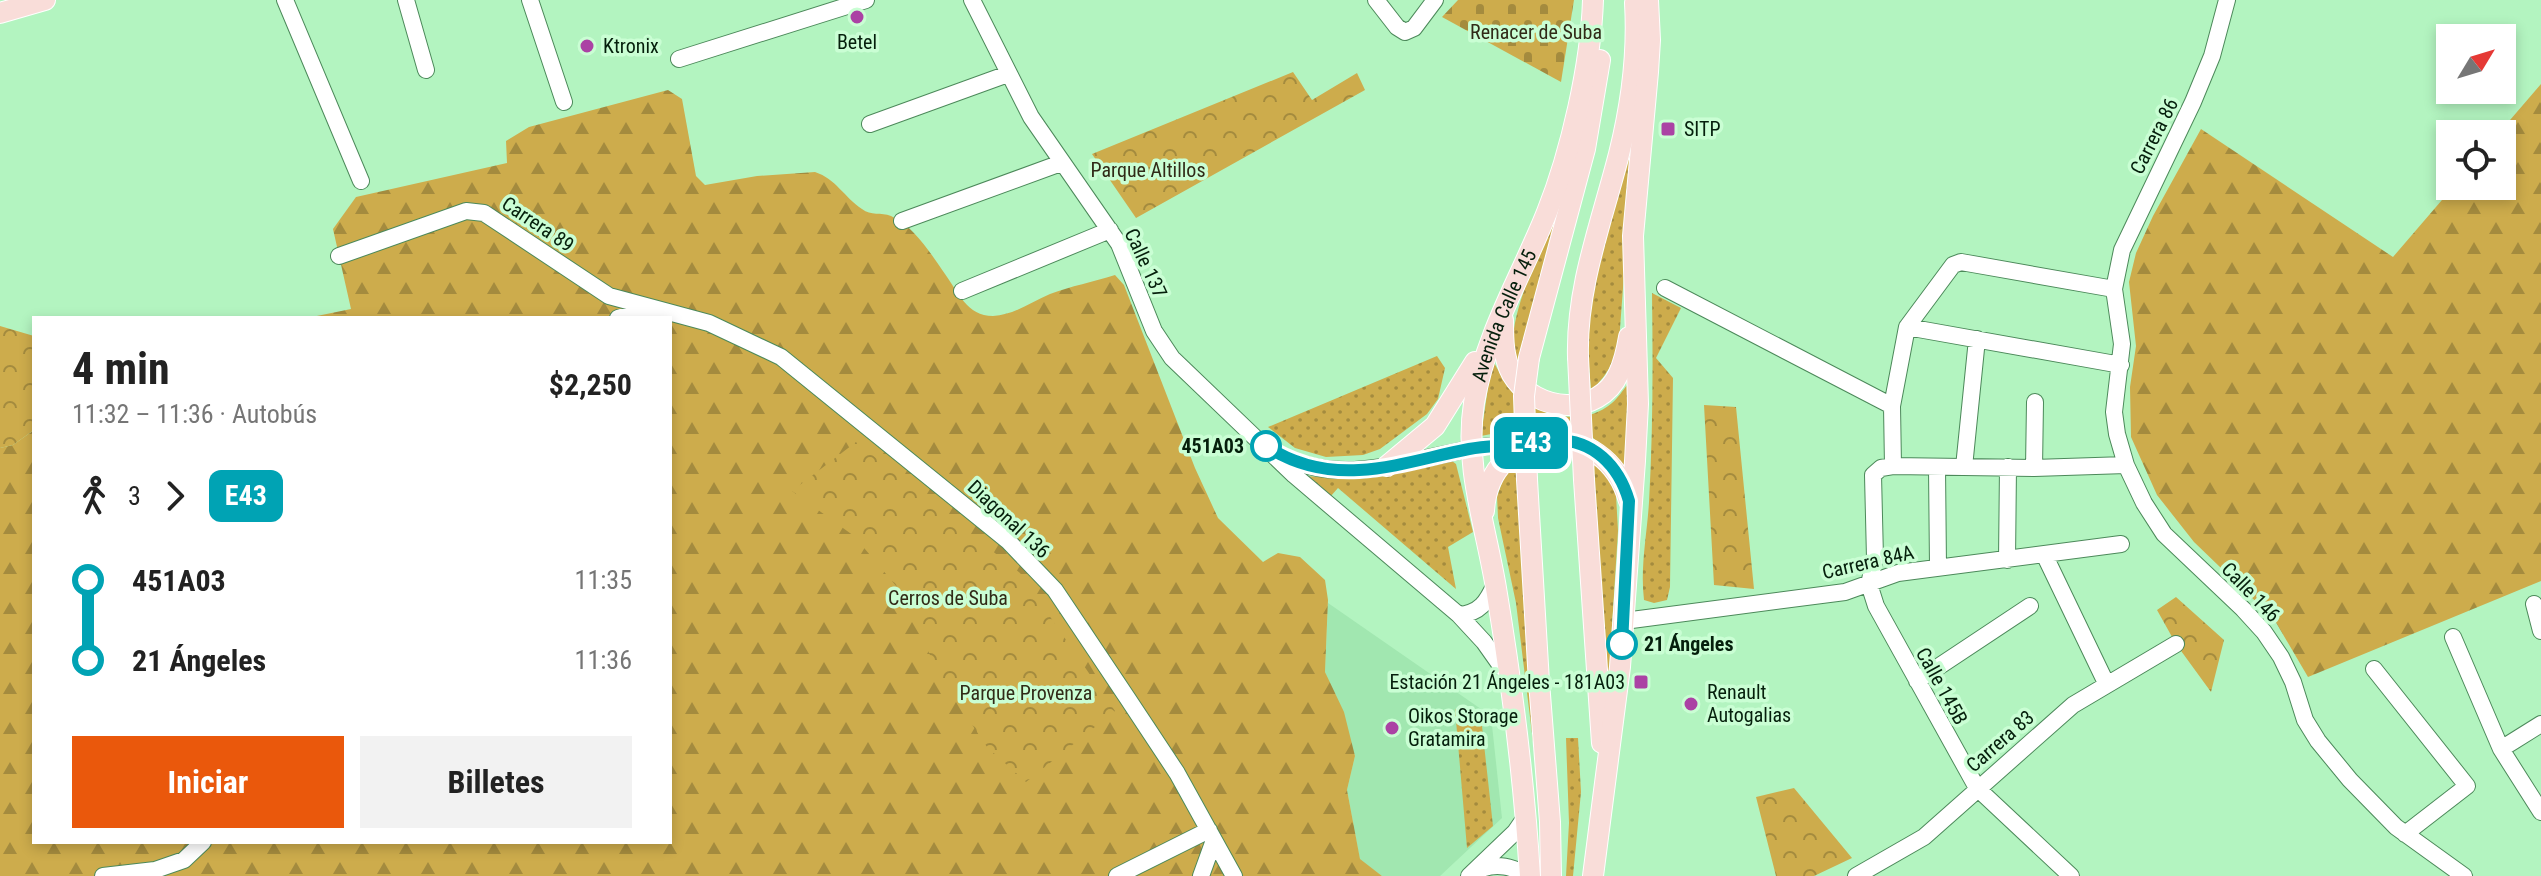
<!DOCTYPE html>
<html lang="es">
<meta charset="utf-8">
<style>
:root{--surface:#fff;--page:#f2f2f2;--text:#222;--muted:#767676;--accent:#ea580c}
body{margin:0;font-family:"Roboto Condensed",sans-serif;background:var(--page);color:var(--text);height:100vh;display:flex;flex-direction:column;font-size:30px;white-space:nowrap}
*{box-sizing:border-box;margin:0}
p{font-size:26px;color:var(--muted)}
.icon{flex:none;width:44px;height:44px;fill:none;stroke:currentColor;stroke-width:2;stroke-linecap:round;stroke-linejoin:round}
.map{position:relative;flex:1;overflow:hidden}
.details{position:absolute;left:32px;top:316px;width:640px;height:528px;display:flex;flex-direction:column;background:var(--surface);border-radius:0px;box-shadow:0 4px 12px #0003}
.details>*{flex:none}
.badge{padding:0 16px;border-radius:12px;font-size:28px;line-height:52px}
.needle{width:52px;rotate:52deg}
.fabs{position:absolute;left:2436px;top:24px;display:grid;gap:16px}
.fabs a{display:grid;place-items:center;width:80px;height:80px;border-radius:0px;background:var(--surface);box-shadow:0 4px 12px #0003;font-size:40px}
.map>.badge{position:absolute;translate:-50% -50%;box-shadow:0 0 0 4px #fff}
.legs{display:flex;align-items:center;gap:12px;height:88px;padding:0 40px;font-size:26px}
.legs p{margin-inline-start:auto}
.head{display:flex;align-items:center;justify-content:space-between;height:136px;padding:0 40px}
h1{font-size:44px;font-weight:700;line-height:60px}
.action{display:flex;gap:16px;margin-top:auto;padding:16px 40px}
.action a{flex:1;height:92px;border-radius:0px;background:var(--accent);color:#fff;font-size:32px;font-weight:700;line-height:92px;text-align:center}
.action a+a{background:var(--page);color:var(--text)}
ul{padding:0 40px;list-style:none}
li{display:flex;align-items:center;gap:28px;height:80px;font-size:30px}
li i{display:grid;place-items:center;width:12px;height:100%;margin:0 10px;background:currentColor}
li i::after{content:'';width:20px;height:20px;margin:-10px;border:6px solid;border-radius:50%;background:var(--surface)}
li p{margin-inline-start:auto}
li:first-child i{background:linear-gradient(#0000 50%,currentColor 0)}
li:last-child i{background:linear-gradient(currentColor 50%,#0000 0)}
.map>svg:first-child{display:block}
</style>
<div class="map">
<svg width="2541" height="876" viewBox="0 0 2541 876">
<defs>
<pattern id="grass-dots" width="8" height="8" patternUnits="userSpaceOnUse" patternTransform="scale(2)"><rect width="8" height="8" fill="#cdac4c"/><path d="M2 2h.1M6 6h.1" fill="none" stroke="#a48b3e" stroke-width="1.8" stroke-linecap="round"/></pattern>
<pattern id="forest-firs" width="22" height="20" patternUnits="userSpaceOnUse" patternTransform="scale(2)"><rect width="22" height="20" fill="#cdac4c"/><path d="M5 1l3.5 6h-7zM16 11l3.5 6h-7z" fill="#a48b3e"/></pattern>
<pattern id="cemetery-stones" width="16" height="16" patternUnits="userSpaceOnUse" patternTransform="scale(2)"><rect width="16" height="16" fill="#cdac4c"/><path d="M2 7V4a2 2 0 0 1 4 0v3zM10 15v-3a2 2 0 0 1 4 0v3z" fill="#a48b3e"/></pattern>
<pattern id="park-crowns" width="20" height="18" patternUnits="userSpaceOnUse" patternTransform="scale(2)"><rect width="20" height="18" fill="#cdac4c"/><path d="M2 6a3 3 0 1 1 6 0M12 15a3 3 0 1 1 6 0" fill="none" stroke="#a48b3e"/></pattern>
</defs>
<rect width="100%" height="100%" fill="#b3f4c0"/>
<!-- built -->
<path fill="#a1e7b0" d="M1328 603 1491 716 1502 818 1440 876H1382L1360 860 1347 790 1355 756 1325 672Z"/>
<!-- grass -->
<path fill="url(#grass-dots)" d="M1626 153H1633L1619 342C1614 364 1606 376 1591 391L1586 330 1594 279Z
M1557 210 1560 211 1519 368C1496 336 1543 245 1557 210Z
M1652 293 1681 308 1656 358 1673 378 1670 587 1667 600 1654 603 1644 600C1640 567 1647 535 1649 502 1653 433 1653 363 1652 293Z
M1437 356 1445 368 1438 399 1427 414 1380 449 1363 455 1326 457 1295 448 1268 427Z
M1492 359C1497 368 1502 378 1509 386 1536 413 1578 431 1612 403 1618 398 1623 390 1628 384L1627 476C1616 463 1606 448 1593 438 1563 414 1514 430 1481 436Z
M1593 459 1609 480 1616 495 1618 531 1608 689Z
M1517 460 1543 823 1516 603 1498 518 1497 496 1504 477Z
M1452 461 1456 464 1473 532 1448 547 1456 589 1338 488 1330 497 1302 476C1354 479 1401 473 1452 461Z
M1455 709 1482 726 1493 826 1467 848Z
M1566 738H1578L1581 792 1573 876H1566L1569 823Z"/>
<!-- forest -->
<path fill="url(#forest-firs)" d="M2541 84V581L2308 677 2274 619 2194 542 2157 495 2131 437 2130 387 2136 346 2129 282 2136 253 2153 216 2201 129 2393 257 2454 186H2502V134H2498Z
M668 90 682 99 696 176 705 185 757 176 815 172C836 179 844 197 862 209 871 216 881 212 891 216 914 226 931 254 945 274 958 292 967 316 993 316 1014 315 1031 302 1050 294 1071 286 1093 282 1115 275L1124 285 1195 468 1218 518 1263 562 1278 553 1300 557 1325 580 1328 600 1325 672 1344 712 1355 756 1347 790 1360 859 1382 876H0V448L13 445 34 430V842H670V318H307L351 309 333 229 356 197 507 163 506 141 529 127Z"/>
<!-- cemetery -->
<path fill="url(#cemetery-stones)" d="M1458 0H1574L1561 82 1442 17Z"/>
<!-- park -->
<path fill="url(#park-crowns)" d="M1293 72 1312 100 1357 73 1365 90 1136 218 1092 154Z
M0 326 34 336V430L13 445 0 448Z
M1704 405 1736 407 1754 589 1714 585Z
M856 442 1020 573 1115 711 1026 782 987 747 939 675 902 593 854 536 792 491Z
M2176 597 2224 640 2211 692 2176 644 2157 610Z
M1794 788 1852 858 1814 876H1776L1756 797Z"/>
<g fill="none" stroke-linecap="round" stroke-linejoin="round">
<!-- minor casing -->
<g stroke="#4c895a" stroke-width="18">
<path id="minor" d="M285 0 361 181
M406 0 426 70
M530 0 564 102
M972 0 1031 117 1119 244 1154 331 1172 358 1294 475 1459 615 1484 642 1508 676
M1376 0 1397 27 1405 32 1414 28 1435 0
M2227 0 2212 56 2193 102 2122 250 2114 289 2122 344 2114 412 2117 434 2126 465 2144 503 2164 534 2243 609 2264 632 2281 657 2293 682 2305 720 2318 741 2350 780 2396 827 2464 876
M679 59 866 0
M870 124 1008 74
M902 221 1061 163
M339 256 466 211 484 213 609 296 709 323 781 357 1008 541 1055 590 1128 699 1177 773 1234 876
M1665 288 1892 406
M962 291 1110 230
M618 318 648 309
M1907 327 2121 365
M1280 455C1340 487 1408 460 1470 449 1490 445 1511 445 1532 443
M1893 466 1892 406 1907 327 1953 265 1961 262 2114 289
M1937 467 1938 567
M1964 467 1977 339
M2034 468 2035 402
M2044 554 2107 685
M2007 560 2008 467
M2534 604 2541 631
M1459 615C1480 613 1487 602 1495 584
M1624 621 1845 592 1898 573 2121 544
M2453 637 2501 749 2541 812
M2374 669 2467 786 2405 834
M1917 681 2030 606
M2501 749 2541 724
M1479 870C1497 862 1513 867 1529 876
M103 876 155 870 184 860 203 842
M1117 876 1209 830
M1201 876 1214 840
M1469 876 1515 832 1526 816
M1856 876 1924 837 2073 705 2176 644
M2071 876 1977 788 1876 606 1869 584 1875 558 1873 475 1881 468 1893 466 2034 468 2126 465"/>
</g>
<!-- major casing -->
<g stroke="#fff" stroke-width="22">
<g id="major">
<path d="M0 13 45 0"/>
<path d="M1503 320C1503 338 1503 358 1512 374 1535 413 1599 418 1619 373 1624 362 1627 349 1629 337"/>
<path d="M1578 357C1576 287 1602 221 1619 154 1631 106 1638 53 1635 3"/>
<path d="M1529 358 1585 149 1600 60"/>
<path d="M1387 466 1435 426 1475 362"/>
<path d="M1527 480 1539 682 1550 822 1551 876"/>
<path d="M1584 480 1602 743"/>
<path d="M1484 511C1489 423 1606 415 1629 501"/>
<path id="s1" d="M1530 876C1524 779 1512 684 1496 588 1486 527 1464 466 1474 403 1485 335 1522 275 1547 212 1571 152 1591 64 1593 0"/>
<path d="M1593 876 1620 667 1635 461 1638 404 1633 236 1648 72 1650 40 1648 0"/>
</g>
</g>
<!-- minor -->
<use href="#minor" stroke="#fff" stroke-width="16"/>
<!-- major -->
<use href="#major" stroke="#f9ddd9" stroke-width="20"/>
<!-- major-bridge casing -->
<g stroke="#fff" stroke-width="22" stroke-linecap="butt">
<path id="major-bridge" d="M1578 357 1584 480
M1527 480 1524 396 1529 358"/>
</g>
<!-- major-bridge -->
<use href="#major-bridge" stroke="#f9ddd9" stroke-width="20"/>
</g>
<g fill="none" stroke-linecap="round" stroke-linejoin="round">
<!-- line-1 casing -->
<g stroke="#fff" stroke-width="18">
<path id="line-1" d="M1266 446C1295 465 1325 472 1359 470 1396 468 1432 456 1469 449 1485 446 1501 446 1518 444 1530 443 1542 440 1554 440 1593 439 1619 466 1629 501L1622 644"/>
</g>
<!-- line-1 -->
<use href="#line-1" stroke="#00a3b4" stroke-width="12"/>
</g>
<!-- markers -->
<g fill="#ab42a4" stroke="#cafed4" stroke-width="3">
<circle cx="857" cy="17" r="8"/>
<circle cx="587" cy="46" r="8"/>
<rect x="1660" y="121" width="16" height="16" rx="4"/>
<rect x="1633" y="674" width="16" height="16" rx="4"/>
<circle cx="1691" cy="704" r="8"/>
<circle cx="1392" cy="728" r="8"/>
</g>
<g fill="#fff" stroke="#00a3b4" stroke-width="4">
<circle cx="1266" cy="446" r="14"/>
<circle cx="1622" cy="644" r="14"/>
</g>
<g text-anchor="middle" stroke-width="7" stroke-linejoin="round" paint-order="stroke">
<!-- park labels -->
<g font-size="20" fill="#312a17" stroke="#cafed4">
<text x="1536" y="39">Renacer de Suba</text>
<text x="1148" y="177">Parque Altillos</text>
<text x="948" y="605">Cerros de Suba</text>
<text x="1026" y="700">Parque Provenza</text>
</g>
<!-- poi labels -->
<g font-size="20" fill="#051f0c" stroke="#cafed4" text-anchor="start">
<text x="857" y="49" text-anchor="middle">Betel</text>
<text x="603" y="53">Ktronix</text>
<text x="1684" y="136">SITP</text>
<text x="1625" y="689" text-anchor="end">Estación 21 Ángeles - 181A03</text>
<text x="1707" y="699">Renault<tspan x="1707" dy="23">Autogalias</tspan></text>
<text x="1408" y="723">Oikos Storage<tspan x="1408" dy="23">Gratamira</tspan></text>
</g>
<!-- street labels -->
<g font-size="20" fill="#051f0c" stroke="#cafed4">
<text transform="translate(2154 136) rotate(-63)" y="7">Carrera 86</text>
<text transform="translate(538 224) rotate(34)" y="7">Carrera 89</text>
<text transform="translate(1146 263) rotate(65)" y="7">Calle 137</text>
<text dy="7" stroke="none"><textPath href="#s1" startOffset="570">Avenida Calle 145</textPath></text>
<text transform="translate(1009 519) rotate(43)" y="7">Diagonal 136</text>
<text transform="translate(1868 562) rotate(-13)" y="7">Carrera 84A</text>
<text transform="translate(2251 592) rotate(46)" y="7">Calle 146</text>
<text transform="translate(1942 686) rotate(61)" y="7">Calle 145B</text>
<text transform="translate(2000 741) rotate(-41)" y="7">Carrera 83</text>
</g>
<!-- stop labels -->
<g font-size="20" font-weight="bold" fill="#051f0c" stroke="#cafed4" text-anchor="end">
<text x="1244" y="453">451A03</text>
<text x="1644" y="651" text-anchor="start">21 Ángeles</text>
</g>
</g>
</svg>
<div class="fabs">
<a><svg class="needle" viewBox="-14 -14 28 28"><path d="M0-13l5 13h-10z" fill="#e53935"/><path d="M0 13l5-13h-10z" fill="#767676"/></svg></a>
<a><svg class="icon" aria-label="locate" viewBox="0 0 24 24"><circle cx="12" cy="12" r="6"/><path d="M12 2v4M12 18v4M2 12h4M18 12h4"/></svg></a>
</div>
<b class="badge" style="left:1531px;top:443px;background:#00a3b4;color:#fff">E43</b>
<section class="details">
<div class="head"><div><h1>4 min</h1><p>11:32 – 11:36 · Autobús</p></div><b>$2,250</b></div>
<div class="legs"><svg class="icon" aria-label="walk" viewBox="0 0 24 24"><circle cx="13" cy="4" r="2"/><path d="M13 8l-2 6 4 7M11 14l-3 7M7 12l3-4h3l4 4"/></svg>3<svg class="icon" aria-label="forward" viewBox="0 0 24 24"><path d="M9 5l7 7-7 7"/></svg><b class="badge" style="background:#00a3b4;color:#fff">E43</b></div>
<ul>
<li><i style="color:#00a3b4"></i><b>451A03</b><p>11:35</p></li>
<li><i style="color:#00a3b4"></i><b>21 Ángeles</b><p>11:36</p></li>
</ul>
<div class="action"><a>Iniciar</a><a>Billetes</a></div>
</section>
</div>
